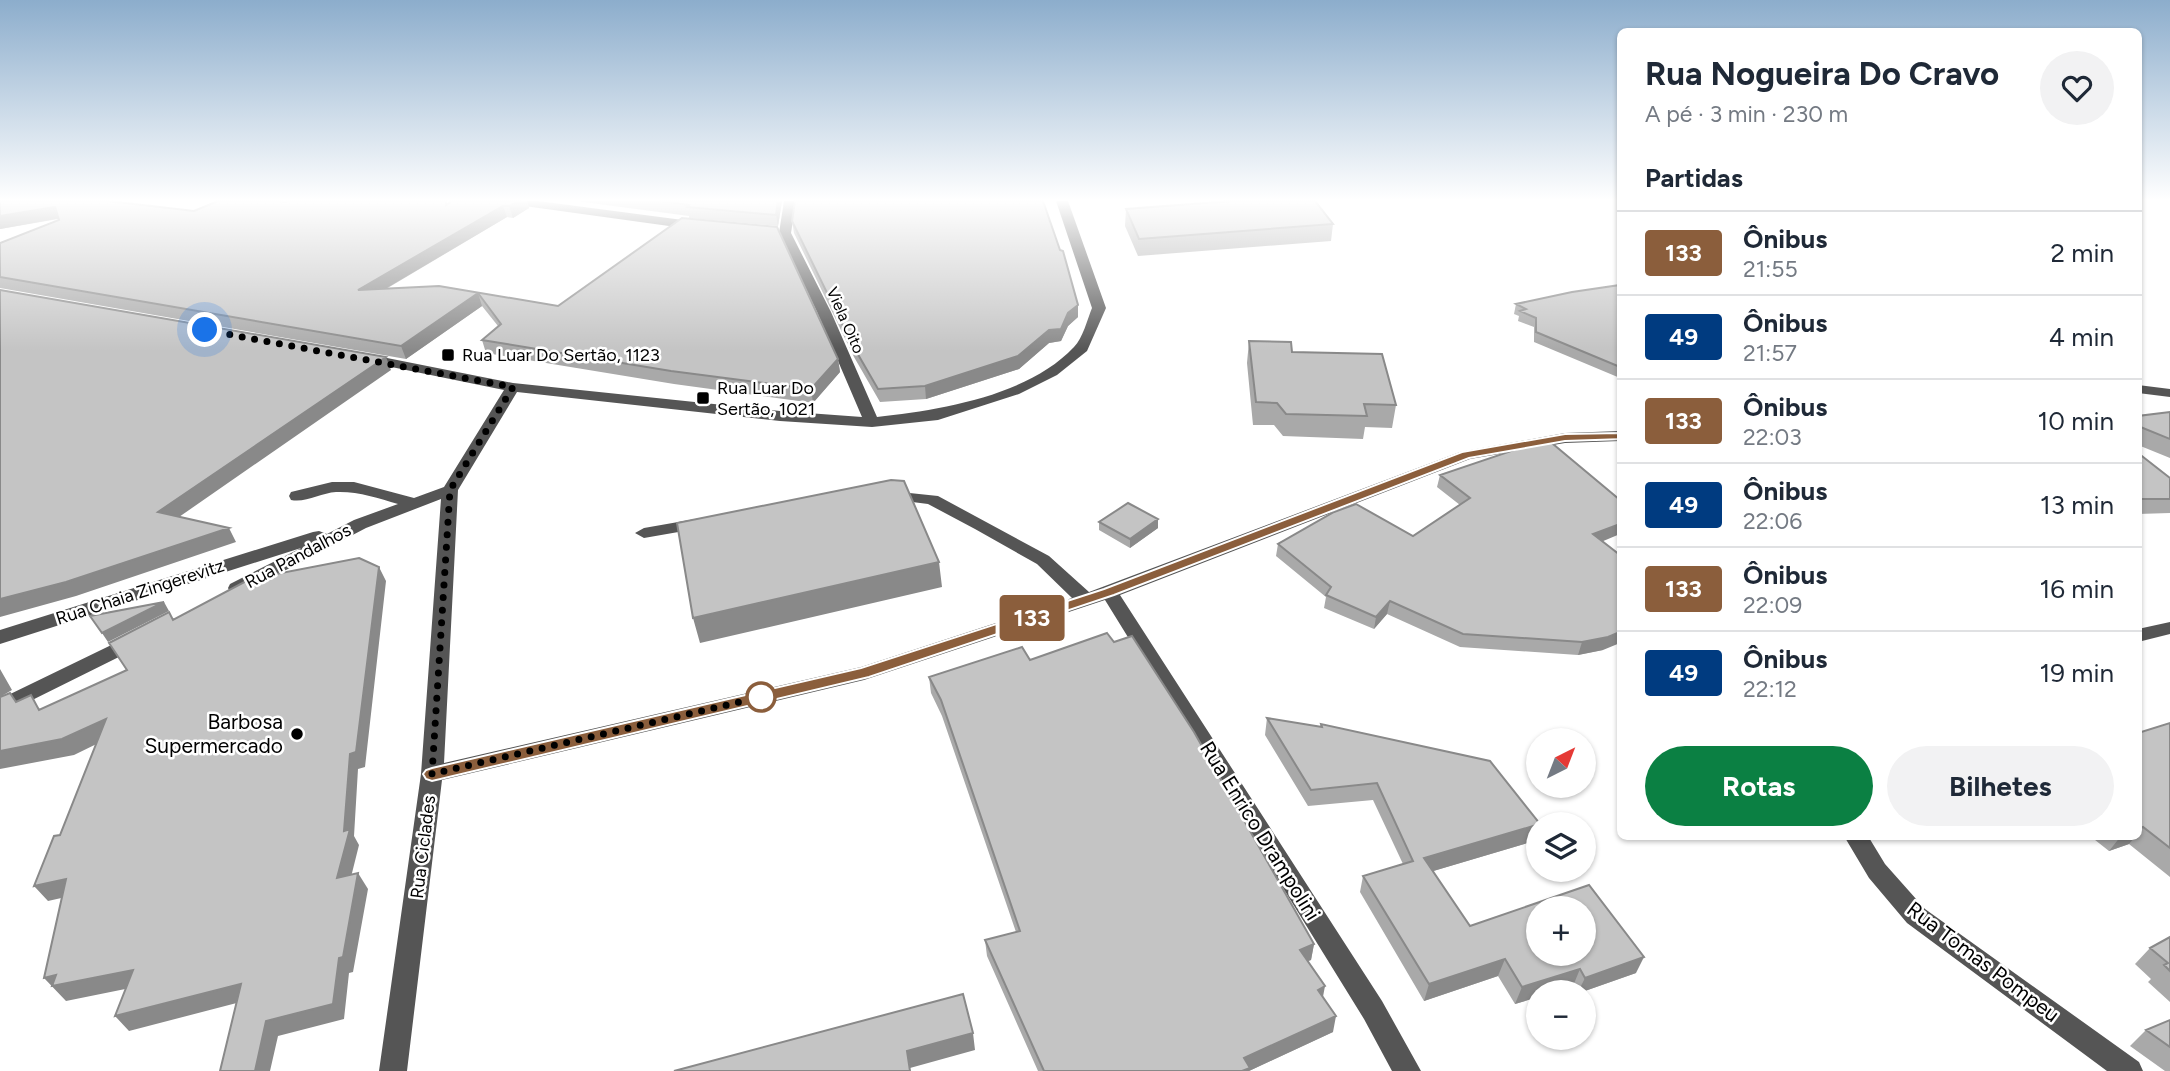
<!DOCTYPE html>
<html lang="pt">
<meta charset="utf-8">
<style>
:root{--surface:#fff;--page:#f2f2f3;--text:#1f2937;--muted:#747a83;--line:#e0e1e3;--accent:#0b8043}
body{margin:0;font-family:Figtree,sans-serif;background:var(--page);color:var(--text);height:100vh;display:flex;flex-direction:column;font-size:26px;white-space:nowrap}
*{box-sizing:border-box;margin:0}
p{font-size:23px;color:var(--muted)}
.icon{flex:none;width:38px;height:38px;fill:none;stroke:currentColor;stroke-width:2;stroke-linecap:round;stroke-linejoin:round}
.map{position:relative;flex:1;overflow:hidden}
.side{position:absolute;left:1617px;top:28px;width:525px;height:812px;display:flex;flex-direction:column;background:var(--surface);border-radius:10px;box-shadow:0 2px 5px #0004}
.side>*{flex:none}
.badge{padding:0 14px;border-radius:5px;font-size:24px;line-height:46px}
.needle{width:46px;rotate:42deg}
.controls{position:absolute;left:1526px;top:728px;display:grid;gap:14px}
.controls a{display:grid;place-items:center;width:70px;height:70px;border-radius:50%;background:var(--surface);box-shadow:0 2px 5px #0004;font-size:35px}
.you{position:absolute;width:35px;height:35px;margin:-18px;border:5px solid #fff;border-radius:50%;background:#1a73e8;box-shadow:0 0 0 10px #1a73e833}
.map>.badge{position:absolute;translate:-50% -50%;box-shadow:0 0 0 4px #fff}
h2{padding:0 28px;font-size:26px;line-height:63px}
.round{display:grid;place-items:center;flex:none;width:74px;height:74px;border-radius:37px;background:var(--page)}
.head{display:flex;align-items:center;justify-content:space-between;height:119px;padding:0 28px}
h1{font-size:33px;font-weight:700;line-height:52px}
.button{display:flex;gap:14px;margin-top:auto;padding:14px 28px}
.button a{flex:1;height:80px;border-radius:42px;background:var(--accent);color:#fff;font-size:28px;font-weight:700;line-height:80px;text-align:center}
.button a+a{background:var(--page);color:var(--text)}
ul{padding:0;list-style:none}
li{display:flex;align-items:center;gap:21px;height:84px;padding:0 28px;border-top:2px solid var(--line)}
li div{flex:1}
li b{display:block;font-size:26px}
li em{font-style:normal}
li .badge{min-width:77px;font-weight:700;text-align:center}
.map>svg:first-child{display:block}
</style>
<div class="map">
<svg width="2170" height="1071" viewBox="0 0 2170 1071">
<rect width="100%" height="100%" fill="#fff"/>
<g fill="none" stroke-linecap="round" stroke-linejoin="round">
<!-- minor -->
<path fill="#555" fill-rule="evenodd" d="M505 201H538L698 222 704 226 698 230 510 204Z
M784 201H796L791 233 831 312 877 417C940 410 1028 396 1074 347 1083 338 1087 320 1092 308L1056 201H1068L1106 308 1087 351 1057 375 1019 394 938 420 872 427 780 421 517 392 458 490 444 763 861 667 1072 598 1037 564 975 529 928 504 881 498 879 494 881 490 938 496 1049 556 1089 592 1460 452 1565 433 1620 431V441L1565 443 1470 459 1120 595 1382 1001 1421 1071H1392L1364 1019 1105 600 864 680 442 780 407 1071H379L421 774 441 499 366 528 244 592H230L228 588 230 584 301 548 0 644V630L313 532 319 531 327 534 354 520 398 504C378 498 357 491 336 492 321 493 306 503 291 500L289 496 291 492 332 482H354L414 498 444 487 504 390 367 362 360 358 362 355 367 354 513 383 780 411 862 417 817 312 779 233Z
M2138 385 2170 389V397L2138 393Z
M701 518 707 519 710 523 707 527 644 538 635 533 644 528Z
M2170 622V634L2138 642V629Z
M134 634 141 636 144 641 141 646 0 716V699Z
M1844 836H1868L1885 864 1925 909 2139 1062 2143 1071H2107L1907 923 1869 878Z"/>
</g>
<!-- wall -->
<path fill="#a9a9a9" d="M0 201 194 211 286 202 450 203 452 201H527L529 208 513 218 507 217 386 289 439 286 838 359 840 372 813 403 674 384 486 353 482 340 498 326 482 306 406 359 0 288V243L59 220 58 219 0 229Z
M576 201H782L778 226 689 218V216Z
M1223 201H1315L1333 224 1331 241 1138 256 1125 226 1126 209 1223 202Z
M792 221 1078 305V317L1068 326 1061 341 1049 343 1019 369 926 399 880 402 854 357 794 233Z
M1620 285V378L1534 342V327L1518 321 1519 316 1514 314 1516 304Z
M1249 341 1292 352 1396 405 1392 428 1365 427 1363 439 1283 436 1274 425H1253L1247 363Z
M2170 412V458L2138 445V416Z
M2138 453 2170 478V513L2138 514Z
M1440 475 1602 542 1603 650 1578 655 1460 647 1387 614 1374 629 1324 608 1326 597 1276 556 1278 544 1413 536 1460 505 1437 487Z
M1099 522 1158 528 1130 548 1099 530Z
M1030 660 1314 944 1311 960 1308 961 1323 997 1333 1032 1249 1071H1038L987 956 985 940 1016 932 942 716 931 693 929 677Z
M1267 718 1321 727V724L1534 841 1433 871 1470 926 1636 973 1582 992H1577L1573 986 1552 992H1538V997L1515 1004 1498 976 1424 1001 1360 892 1363 876 1403 864 1373 800 1308 806 1265 735Z
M2170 723V877L2129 844 2109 851 2090 836H2138V733Z
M2170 937V1002L2148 982 2151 979 2135 964 2150 948Z
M2170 1020V1071H2165L2130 1046 2146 1030Z"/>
<!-- shaded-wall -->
<path fill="#898989" d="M518 201H527L529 208 513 218 509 206Z
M778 201H782L778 226 776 215Z
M503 206 507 217 363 302 358 290Z
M55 207 61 218 0 229V216Z
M478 293 482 306 406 359 401 346Z
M1078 305V317L1068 326 1061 341 1049 343 1019 369 926 399 925 386 1068 313Z
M386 357 391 370 166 526 158 512Z
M838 359 840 372 813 403 811 389Z
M1158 519V528L1130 548V539Z
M1620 524V534L1589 547 1593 534Z
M229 528 236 542 76 596 0 617V599Z
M939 562 942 587 700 643 693 618Z
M379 567 386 581 365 767 358 769 354 836 359 845 347 893 337 878 350 754Z
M1390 601 1387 614 1374 629 1376 617Z
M164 602 169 611 108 642 102 633Z
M1620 632V643L1603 650 1578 655 1582 642Z
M0 669 12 690 0 697Z
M106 719 117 734 74 755 0 769V751Z
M1538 824V828L1534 841 1420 875 1424 858Z
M2121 836H2136L2129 844 2109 851Z
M358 873 368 889 353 972 349 973 344 1019 278 1036 270 1071H255L266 1021 339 958Z
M66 879 79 894 48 901 34 886Z
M1314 944 1311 960 1297 965 1300 950Z
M1644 957 1636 973 1582 992H1578L1585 978Z
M1505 959 1498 976 1424 1001 1429 984Z
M1580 969 1573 986 1552 992H1538V997L1515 1004 1522 987Z
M133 970 145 985 66 1001 44 978 56 975Z
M241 984 252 999 129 1031 115 1016Z
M1325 986 1322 1002 1318 990Z
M1336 1016 1333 1032 1249 1071H1242L1244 1058Z
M973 1033 975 1050 910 1068 907 1051Z"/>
<!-- building -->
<path fill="#c4c4c4" stroke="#898989" stroke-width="2" fill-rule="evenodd" d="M0 201H108L194 211 218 201H277L286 202 287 201H446V205L452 201H518L509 206H503L358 290 439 286 558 306 682 218 777 227 838 359 811 389 671 371 482 340 501 324 478 293 401 346 0 277V243L59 220 55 207 0 216Z
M660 201H778L776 215 687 207 689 205Z
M795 201H1043L1060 250 1063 251 1078 305 1068 313 1061 329 1049 330 1018 356 925 386 878 389 852 344 792 221Z
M1232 201H1315L1333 224 1139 239 1126 209Z
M1620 285V367L1536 332V318L1520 311 1526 309 1516 304 1572 292Z
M0 290 386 357 158 512 229 528 66 582 0 599Z
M1249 341 1291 342 1292 352 1382 354 1396 405 1364 404 1367 416 1286 414 1277 403 1256 402Z
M2170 412V439L2138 426V416Z
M1547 439 1620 500V524L1593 534 1620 555V632L1608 637 1582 642 1463 634 1390 601 1376 617 1326 595 1331 587 1278 544 1334 512 1356 504 1413 536 1470 498 1440 475Z
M2138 453 2170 478V499H2138Z
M891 480 904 481 939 562 693 618 677 523Z
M1128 503 1158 519 1130 539 1099 522Z
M359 558 379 567 356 752 350 754 344 831 350 829 337 878 358 873 343 957 339 958 333 1004 266 1021 255 1071H220L241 984 115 1016 133 970 52 986 56 975 44 978 66 879 34 886 54 836 60 835 106 719 62 739 0 751V697L10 693 16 702 31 695 39 710 127 670 109 643 169 612 173 620 250 579Z
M164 602 102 633 90 616Z
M1107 633 1114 642 1132 636 1194 732 1314 944 1300 950 1325 986 1318 990 1336 1016 1244 1058 1250 1068 1242 1071H1044L985 940 1020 931 941 700 929 677 1022 647 1030 660Z
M1267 718 1322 727 1321 724 1490 761 1540 824 1424 858 1470 926 1589 885 1644 957 1585 978 1580 969 1522 987 1505 959 1429 984 1363 876 1413 861 1377 783 1311 790ZM1538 908H1584V954H1538Z
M2170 723V848L2143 827 2138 829V733Z
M2170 937V971L2164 965 2168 963 2150 948Z
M963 994 973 1033 907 1051 910 1071H674Z
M2170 1020V1047L2146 1030Z"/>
<!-- sky -->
<linearGradient id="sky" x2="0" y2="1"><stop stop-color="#8cadcc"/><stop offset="0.57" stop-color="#fff"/><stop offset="1" stop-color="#fff" stop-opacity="0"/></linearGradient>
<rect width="2170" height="351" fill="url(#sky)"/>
<!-- line -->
<path fill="#8b5e3c" stroke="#fff" stroke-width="2" d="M1620 433 1625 434V439L1565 441 1469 458 1114 595 869 677 432 781 426 779 423 774 426 770 432 768 861 668 1104 589 1462 452 1565 434Z"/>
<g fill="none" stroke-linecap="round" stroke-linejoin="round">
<!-- walk -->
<path stroke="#000" stroke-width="7" stroke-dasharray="0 12.6" d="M205 330 513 387 450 490 432 774 761 697"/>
</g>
<!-- markers -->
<g fill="#000" stroke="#fff" stroke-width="2.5">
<rect x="441" y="348" width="14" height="14" rx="3.5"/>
<rect x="696" y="391" width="14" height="14" rx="3.5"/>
<circle cx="297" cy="734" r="7"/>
</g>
<circle fill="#fff" stroke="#8b5e3c" stroke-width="3.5" cx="761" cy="697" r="14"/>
<g text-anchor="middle" stroke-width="5" stroke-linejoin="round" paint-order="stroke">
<!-- far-street labels -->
<g font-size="16" fill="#000" stroke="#fff">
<text transform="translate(846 320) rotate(66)" y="6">Viela Oito</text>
</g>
<!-- poi labels -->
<g font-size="18" fill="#000" stroke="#fff" text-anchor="start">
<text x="462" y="361">Rua Luar Do Sertão, 1123</text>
<text x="717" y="394">Rua Luar Do<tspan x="717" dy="21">Sertão, 1021</tspan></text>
</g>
<!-- street labels -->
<g font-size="18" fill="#000" stroke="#fff">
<text transform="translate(298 556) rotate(-28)" y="6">Rua Pandalhos</text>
<text transform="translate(140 592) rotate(-18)" y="6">Rua Chaia Zingerevitz</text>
<text transform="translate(423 847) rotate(-83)" y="6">Rua Ciclades</text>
</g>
<!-- near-poi labels -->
<g font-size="21" fill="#000" stroke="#fff" text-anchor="end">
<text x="283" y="729">Barbosa<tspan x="283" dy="24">Supermercado</tspan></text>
</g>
<!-- near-street labels -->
<g font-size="21" fill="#000" stroke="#fff">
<text transform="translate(1260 831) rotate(58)" y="7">Rua Enrico Drampolini</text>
<text transform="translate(1983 962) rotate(37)" y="7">Rua Tomas Pompeu</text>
</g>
</g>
</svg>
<div class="controls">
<a><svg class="needle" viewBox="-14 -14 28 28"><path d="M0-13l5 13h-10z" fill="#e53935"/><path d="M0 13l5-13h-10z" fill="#747a83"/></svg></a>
<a><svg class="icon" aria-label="layers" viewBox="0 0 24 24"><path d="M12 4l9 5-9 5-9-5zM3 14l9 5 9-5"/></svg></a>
<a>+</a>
<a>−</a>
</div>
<div class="you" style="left:205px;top:330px"></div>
<b class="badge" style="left:1032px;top:618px;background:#8b5e3c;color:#fff">133</b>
<section class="side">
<div class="head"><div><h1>Rua Nogueira Do Cravo</h1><p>A pé · 3 min · 230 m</p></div><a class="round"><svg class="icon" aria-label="heart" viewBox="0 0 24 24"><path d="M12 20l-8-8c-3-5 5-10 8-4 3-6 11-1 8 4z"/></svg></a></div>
<h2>Partidas</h2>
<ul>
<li><span class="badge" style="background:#8b5e3c;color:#fff">133</span><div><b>Ônibus</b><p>21:55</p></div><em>2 min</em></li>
<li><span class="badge" style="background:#003b80;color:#fff">49</span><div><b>Ônibus</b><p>21:57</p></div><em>4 min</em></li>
<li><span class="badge" style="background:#8b5e3c;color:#fff">133</span><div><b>Ônibus</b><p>22:03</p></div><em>10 min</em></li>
<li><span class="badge" style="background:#003b80;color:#fff">49</span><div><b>Ônibus</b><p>22:06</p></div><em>13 min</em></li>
<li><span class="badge" style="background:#8b5e3c;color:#fff">133</span><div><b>Ônibus</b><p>22:09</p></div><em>16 min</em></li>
<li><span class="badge" style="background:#003b80;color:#fff">49</span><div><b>Ônibus</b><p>22:12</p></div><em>19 min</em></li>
</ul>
<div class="button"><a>Rotas</a><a>Bilhetes</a></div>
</section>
</div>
